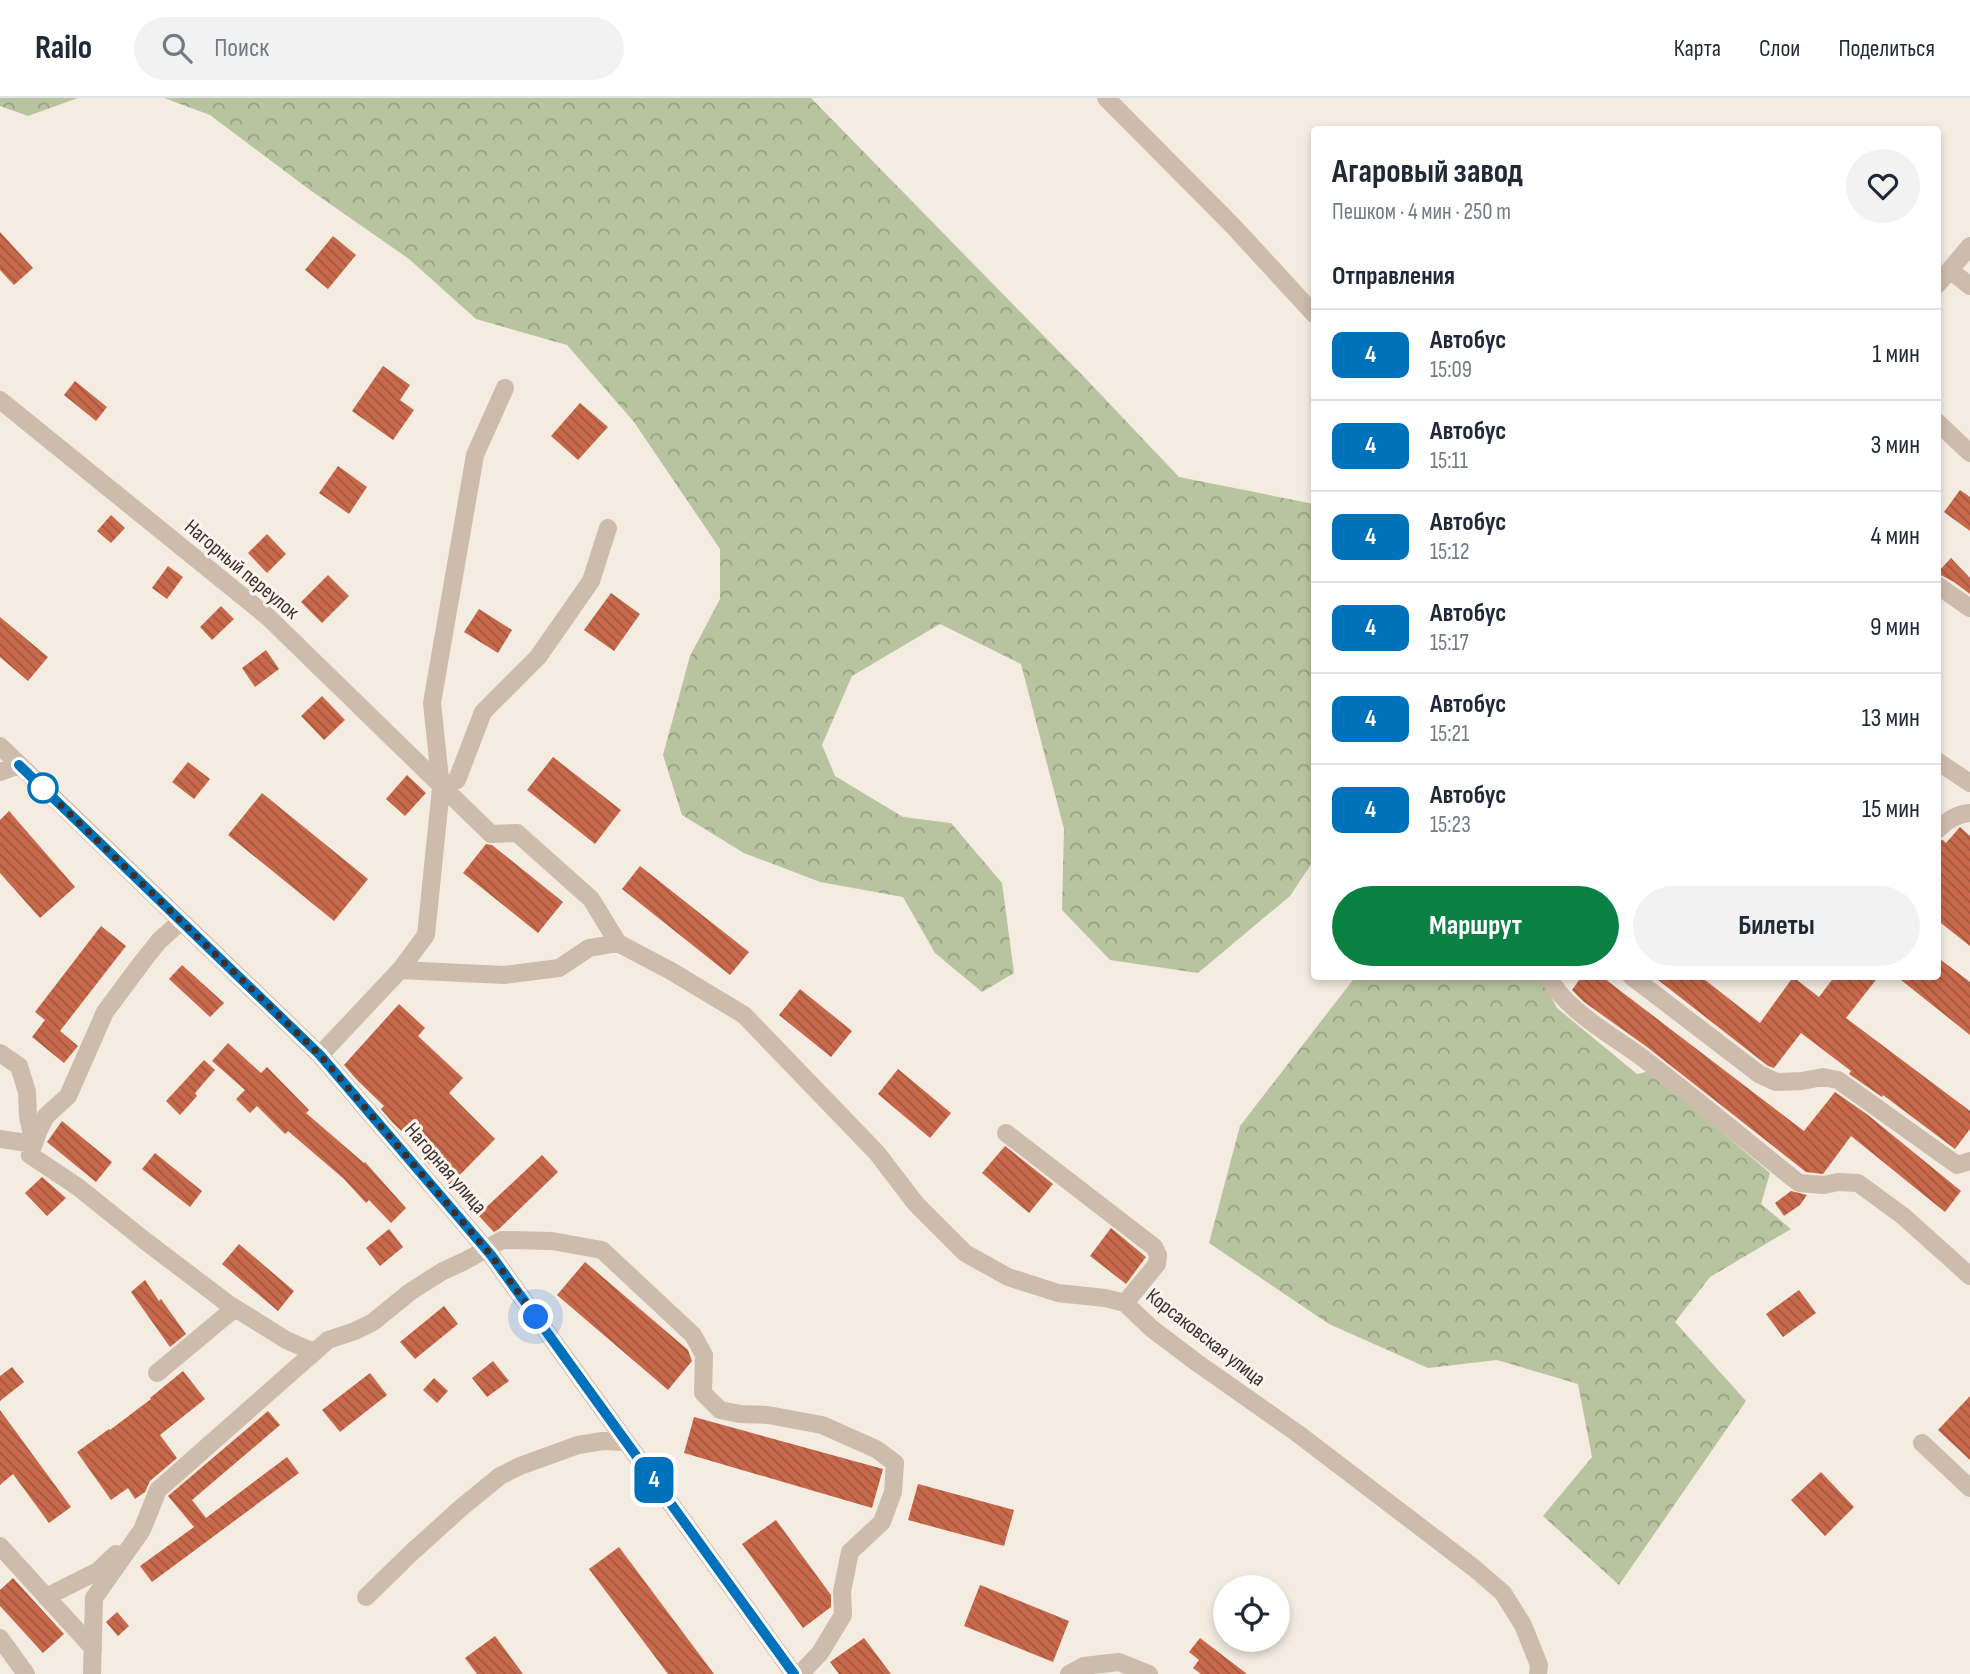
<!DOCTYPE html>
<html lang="ru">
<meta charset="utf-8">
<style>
:root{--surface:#fff;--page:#f2f2f3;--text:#1f2937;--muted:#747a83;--line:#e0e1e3;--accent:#0b8043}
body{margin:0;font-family:"Sofia Sans Condensed",sans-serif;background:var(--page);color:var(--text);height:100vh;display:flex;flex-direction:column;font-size:26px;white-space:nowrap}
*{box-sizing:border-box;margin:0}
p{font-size:23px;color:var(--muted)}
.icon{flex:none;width:38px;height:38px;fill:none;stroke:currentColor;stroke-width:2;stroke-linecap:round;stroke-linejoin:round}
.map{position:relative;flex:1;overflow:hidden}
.details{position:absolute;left:1311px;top:28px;width:630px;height:854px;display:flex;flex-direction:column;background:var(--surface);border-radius:7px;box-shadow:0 4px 10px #0003}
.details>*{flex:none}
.badge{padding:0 14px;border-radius:10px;font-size:24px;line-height:46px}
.controls{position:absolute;left:1213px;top:1477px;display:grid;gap:14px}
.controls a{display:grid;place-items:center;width:77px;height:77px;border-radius:50%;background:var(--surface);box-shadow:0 4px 10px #0003;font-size:35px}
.you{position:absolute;width:35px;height:35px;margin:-18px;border:5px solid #fff;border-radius:50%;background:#1a73e8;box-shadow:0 0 0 10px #1a73e833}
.map>.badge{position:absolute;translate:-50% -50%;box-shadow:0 0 0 4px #fff}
h2{padding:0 21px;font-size:26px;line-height:63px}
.round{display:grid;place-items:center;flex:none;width:74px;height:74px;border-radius:37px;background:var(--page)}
.overview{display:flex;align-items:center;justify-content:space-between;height:119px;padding:0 21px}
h1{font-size:33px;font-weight:700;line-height:52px}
.cta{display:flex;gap:14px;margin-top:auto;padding:14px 21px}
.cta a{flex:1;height:80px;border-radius:42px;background:var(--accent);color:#fff;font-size:28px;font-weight:700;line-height:80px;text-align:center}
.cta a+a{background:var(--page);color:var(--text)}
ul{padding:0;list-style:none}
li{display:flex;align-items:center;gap:21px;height:91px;padding:0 21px;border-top:2px solid var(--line)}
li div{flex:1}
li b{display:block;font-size:26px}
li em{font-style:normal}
li .badge{min-width:77px;font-weight:700;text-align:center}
header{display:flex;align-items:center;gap:42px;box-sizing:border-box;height:98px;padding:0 35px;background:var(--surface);border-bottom:2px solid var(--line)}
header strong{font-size:33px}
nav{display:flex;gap:38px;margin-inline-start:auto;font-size:24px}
.search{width:490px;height:63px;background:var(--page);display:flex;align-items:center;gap:18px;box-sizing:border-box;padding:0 24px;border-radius:38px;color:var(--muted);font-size:26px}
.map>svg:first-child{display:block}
</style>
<header>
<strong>Railo</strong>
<div class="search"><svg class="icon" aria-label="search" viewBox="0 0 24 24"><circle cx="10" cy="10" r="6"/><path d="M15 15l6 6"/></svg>Поиск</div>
<nav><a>Карта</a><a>Слои</a><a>Поделиться</a></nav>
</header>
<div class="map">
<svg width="1970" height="1576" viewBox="0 0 1970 1576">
<defs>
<pattern id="forest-crowns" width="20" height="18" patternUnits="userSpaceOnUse" patternTransform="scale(1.75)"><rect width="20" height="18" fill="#b8c4a0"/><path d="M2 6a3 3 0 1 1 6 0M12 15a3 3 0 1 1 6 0" fill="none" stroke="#97a083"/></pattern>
<pattern id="building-back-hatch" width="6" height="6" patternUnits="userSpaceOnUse" patternTransform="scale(1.75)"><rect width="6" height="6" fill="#c8694b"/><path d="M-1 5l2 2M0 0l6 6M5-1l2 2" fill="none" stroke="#a4573f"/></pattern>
</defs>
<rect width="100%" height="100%" fill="#f4ebe1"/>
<!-- forest -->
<path fill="url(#forest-crowns)" d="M0 0H78L28 18 0 8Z
M164 0H811L1087 282 1179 379 1314 406V762L1290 798 1198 875 1110 862 1062 812 1064 731 1021 566 940 526 852 578 822 647 835 678 903 719 951 725 1002 785 1014 875 982 894 935 855 903 799 820 784 744 755 682 717 663 657 690 558 720 501V451L634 324 567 247 476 221 409 161 310 92 210 17Z
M1356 878 1541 879 1557 910 1637 976 1650 973 1770 1075 1761 1106 1791 1131 1710 1179 1675 1224 1746 1303 1619 1487 1543 1418 1592 1359 1578 1286 1497 1262 1428 1270 1329 1226 1209 1145 1240 1028Z"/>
<!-- building -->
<path fill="url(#building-back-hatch)" d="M0 134 33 170 14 187 0 172Z
M333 138 356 157 328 191 305 172Z
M383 268 410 287 400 302 414 312 393 342 352 313Z
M75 283 107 309 96 323 64 297Z
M580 305 608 329 578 362 551 338Z
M338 368 367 389 349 416 319 395Z
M1960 392 1970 399V433L1944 414Z
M111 417 125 430 111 445 97 433Z
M267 436 286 456 267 475 248 455Z
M1951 460 1970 480V496L1954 484 1937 475Z
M168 468 183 479 167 501 152 490Z
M328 477 349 498 322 525 301 504Z
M611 495 640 516 614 553 584 532Z
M221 508 234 521 212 542 200 529Z
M479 511 512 532 498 555 464 534Z
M0 519 48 559 28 583 0 559Z
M266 552 279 571 255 589 242 570Z
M322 598 345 622 324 642 301 618Z
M553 659 621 712 595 746 527 692Z
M188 664 210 681 194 701 172 684Z
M407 677 426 695 405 718 386 701Z
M262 695 368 781 334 823 228 737Z
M9 713 75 789 40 820 0 775V722Z
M1960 729 1970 738V848L1937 822V743L1943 742 1946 745Z
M486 746 492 747 563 804 538 835 463 775Z
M640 768 749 854 730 877 622 791Z
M101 828 126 848 60 933 78 948 64 965 32 939 45 922 35 914Z
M1937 859 1970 884V937L1896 878H1937Z
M182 867 224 905 210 919 169 881Z
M1582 878H1601L1804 1033 1835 994 1868 1017 1961 1093 1945 1114 1851 1038 1823 1076 1806 1074 1647 949 1584 904 1572 892Z
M1653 878H1700L1760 925 1793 879 1819 899 1835 878H1879L1846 920 1970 1013V1031L1955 1051 1883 997 1882 999 1849 976 1851 973 1801 935 1774 970 1768 968Z
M800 891 852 933 831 959 779 917Z
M399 906 425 930 418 938 463 980 449 995 495 1041 450 1087 423 1060 427 1057 393 1025 381 1011 384 1008 358 983 344 967Z
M228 945 261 975 267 969 309 1012 306 1015 364 1065 365 1064 406 1110 391 1125 369 1102 366 1105 344 1081 288 1033 285 1036 257 1008 250 1015 236 1001 245 992 212 963Z
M204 962 215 972 195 995 197 998 180 1017 166 1003Z
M898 971 951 1015 930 1040 878 996Z
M62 1023 112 1064 96 1084 47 1044Z
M1005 1048 1053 1086 1029 1115 982 1075Z
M155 1055 202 1093 190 1109 142 1071Z
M542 1057 558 1074 499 1131 494 1134 478 1117Z
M42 1079 66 1100 47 1118 25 1095Z
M1791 1093 1807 1097 1800 1107 1784 1118 1775 1105Z
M1111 1130 1146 1159 1126 1186 1090 1158Z
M389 1131 403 1149 380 1168 366 1150Z
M239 1146 294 1193 278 1213 222 1166Z
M585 1164 688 1252 692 1263 668 1292 557 1197Z
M145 1182 159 1203 161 1201 186 1236 170 1249 131 1194Z
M1799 1192 1816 1215 1783 1239 1766 1216Z
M444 1208 458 1226 415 1261 400 1244Z
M493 1263 509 1283 487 1299 472 1280Z
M12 1269 24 1284 0 1303V1278Z
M183 1273 205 1301 160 1337 177 1360 150 1383 145 1394 135 1401 128 1390 111 1402 77 1354 109 1331 110 1332 151 1301 150 1300Z
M370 1275 387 1297 340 1334 322 1312Z
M434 1280 448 1293 437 1305 423 1292Z
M1970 1298V1362L1938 1332Z
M0 1312 71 1409 49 1425 13 1376 0 1387Z
M268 1313 280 1327 192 1402 206 1420 287 1359 299 1375 152 1484 140 1468 194 1429 168 1398Z
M694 1319 883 1371 872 1410 684 1355Z
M1821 1374 1854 1409 1825 1438 1791 1402Z
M918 1386 1014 1412 1004 1448 908 1422Z
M776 1422 831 1497V1509L803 1530 742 1446Z
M619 1449 714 1576H668L589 1471Z
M13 1480 64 1536 43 1555 0 1508V1492Z
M980 1487 1069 1523 1053 1564 964 1528Z
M117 1514 129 1528 118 1538 106 1524Z
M495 1538 523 1576H477L465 1560Z
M864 1540 891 1576H839L830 1564Z
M1200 1540 1247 1576H1201L1193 1570 1199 1562 1189 1554Z"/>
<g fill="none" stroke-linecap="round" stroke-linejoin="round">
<!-- minor -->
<path stroke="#cdbbac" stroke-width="18" d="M1106 0 1234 129 1314 216
M1950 172 1970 188
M1937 187 1970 148
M505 290 475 357 432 605 441 690 457 682 483 614 538 559 591 483 608 430
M0 302 268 519 491 736 517 735 591 801 618 845
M1937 324 1970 355
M1937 487 1970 510
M0 648 320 957 491 1157 794 1576
M1937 663 1970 685
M0 674 19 667
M1937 732C1947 723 1956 716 1970 715
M181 823 159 843 143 863 105 914 68 998 46 1018 38 1034 30 1057 78 1089 144 1142 227 1205 286 1242 314 1254
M618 845 671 873 744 917 877 1055 916 1106 965 1155 1008 1179 1058 1195 1105 1200 1125 1205 1151 1230 1196 1264 1297 1335 1474 1470 1503 1495 1523 1527 1539 1567 1538 1576
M400 872 504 877 559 870 589 850 618 845
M1548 878C1565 912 1610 936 1640 958 1694 999 1746 1043 1799 1085L1824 1087 1838 1084 1858 1085 1903 1118 1970 1178
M1631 878 1759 976 1776 984 1802 983 1823 979 1838 982 1957 1067 1970 1063
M0 955 19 968 27 994 28 1018 34 1046 0 1041
M320 957 400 872 426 837 441 690
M1006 1035 1154 1149 1158 1157 1157 1166 1125 1205
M157 1275 235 1210
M1922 1345 1970 1390
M0 1448 93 1550
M46 1499 98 1473 116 1456
M366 1499 410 1456 462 1409 500 1378 520 1368 578 1347 603 1343 626 1344
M0 1540 26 1576
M92 1576 94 1500 142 1432 158 1392 328 1242 355 1233 373 1224 410 1194 443 1173 465 1163 502 1142 552 1143 602 1152 693 1237 704 1257 703 1295 720 1312 740 1316 768 1317 822 1327 876 1351 895 1365 893 1394 882 1424 850 1454 842 1493 843 1517 820 1555 800 1576
M1069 1576 1084 1568 1119 1564 1149 1576"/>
</g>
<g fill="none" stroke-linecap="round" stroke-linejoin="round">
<!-- line casing -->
<g stroke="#fff" stroke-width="16">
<path id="line" d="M19 667 320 957 491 1157 794 1576"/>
</g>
<!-- line -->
<use href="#line" stroke="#0072bc" stroke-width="10"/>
<!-- walk -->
<path stroke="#3b302b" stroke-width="7" stroke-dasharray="0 12.6" d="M43 690 320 957 491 1157 536 1219"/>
</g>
<!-- markers -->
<circle fill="#fff" stroke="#0072bc" stroke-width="3.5" cx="43" cy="690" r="14"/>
<g text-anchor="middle" stroke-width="6" stroke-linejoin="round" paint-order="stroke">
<!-- street labels -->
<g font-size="21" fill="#3b302b" stroke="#fbf5ee">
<text transform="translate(242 471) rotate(40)" y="7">Нагорный переулок</text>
<text transform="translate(446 1070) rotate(49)" y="7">Нагорная улица</text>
<text transform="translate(1206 1239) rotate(38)" y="7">Корсаковская улица</text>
</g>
</g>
</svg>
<div class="controls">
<a><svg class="icon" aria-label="locate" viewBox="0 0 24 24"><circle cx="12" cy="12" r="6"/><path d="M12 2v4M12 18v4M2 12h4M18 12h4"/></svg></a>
</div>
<div class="you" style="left:536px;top:1219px"></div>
<b class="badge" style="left:654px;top:1382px;background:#0072bc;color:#fff">4</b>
<section class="details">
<div class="overview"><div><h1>Агаровый завод</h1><p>Пешком · 4 мин · 250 m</p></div><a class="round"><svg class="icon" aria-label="heart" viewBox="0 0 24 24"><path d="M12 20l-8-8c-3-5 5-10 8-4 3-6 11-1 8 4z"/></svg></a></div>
<h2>Отправления</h2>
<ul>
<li><span class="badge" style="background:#0072bc;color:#fff">4</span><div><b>Автобус</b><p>15:09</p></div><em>1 мин</em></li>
<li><span class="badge" style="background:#0072bc;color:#fff">4</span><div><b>Автобус</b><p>15:11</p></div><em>3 мин</em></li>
<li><span class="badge" style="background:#0072bc;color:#fff">4</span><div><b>Автобус</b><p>15:12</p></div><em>4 мин</em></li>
<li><span class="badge" style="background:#0072bc;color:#fff">4</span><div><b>Автобус</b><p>15:17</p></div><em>9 мин</em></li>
<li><span class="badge" style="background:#0072bc;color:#fff">4</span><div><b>Автобус</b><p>15:21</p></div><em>13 мин</em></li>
<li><span class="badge" style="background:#0072bc;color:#fff">4</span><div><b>Автобус</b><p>15:23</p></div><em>15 мин</em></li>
</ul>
<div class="cta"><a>Маршрут</a><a>Билеты</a></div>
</section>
</div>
